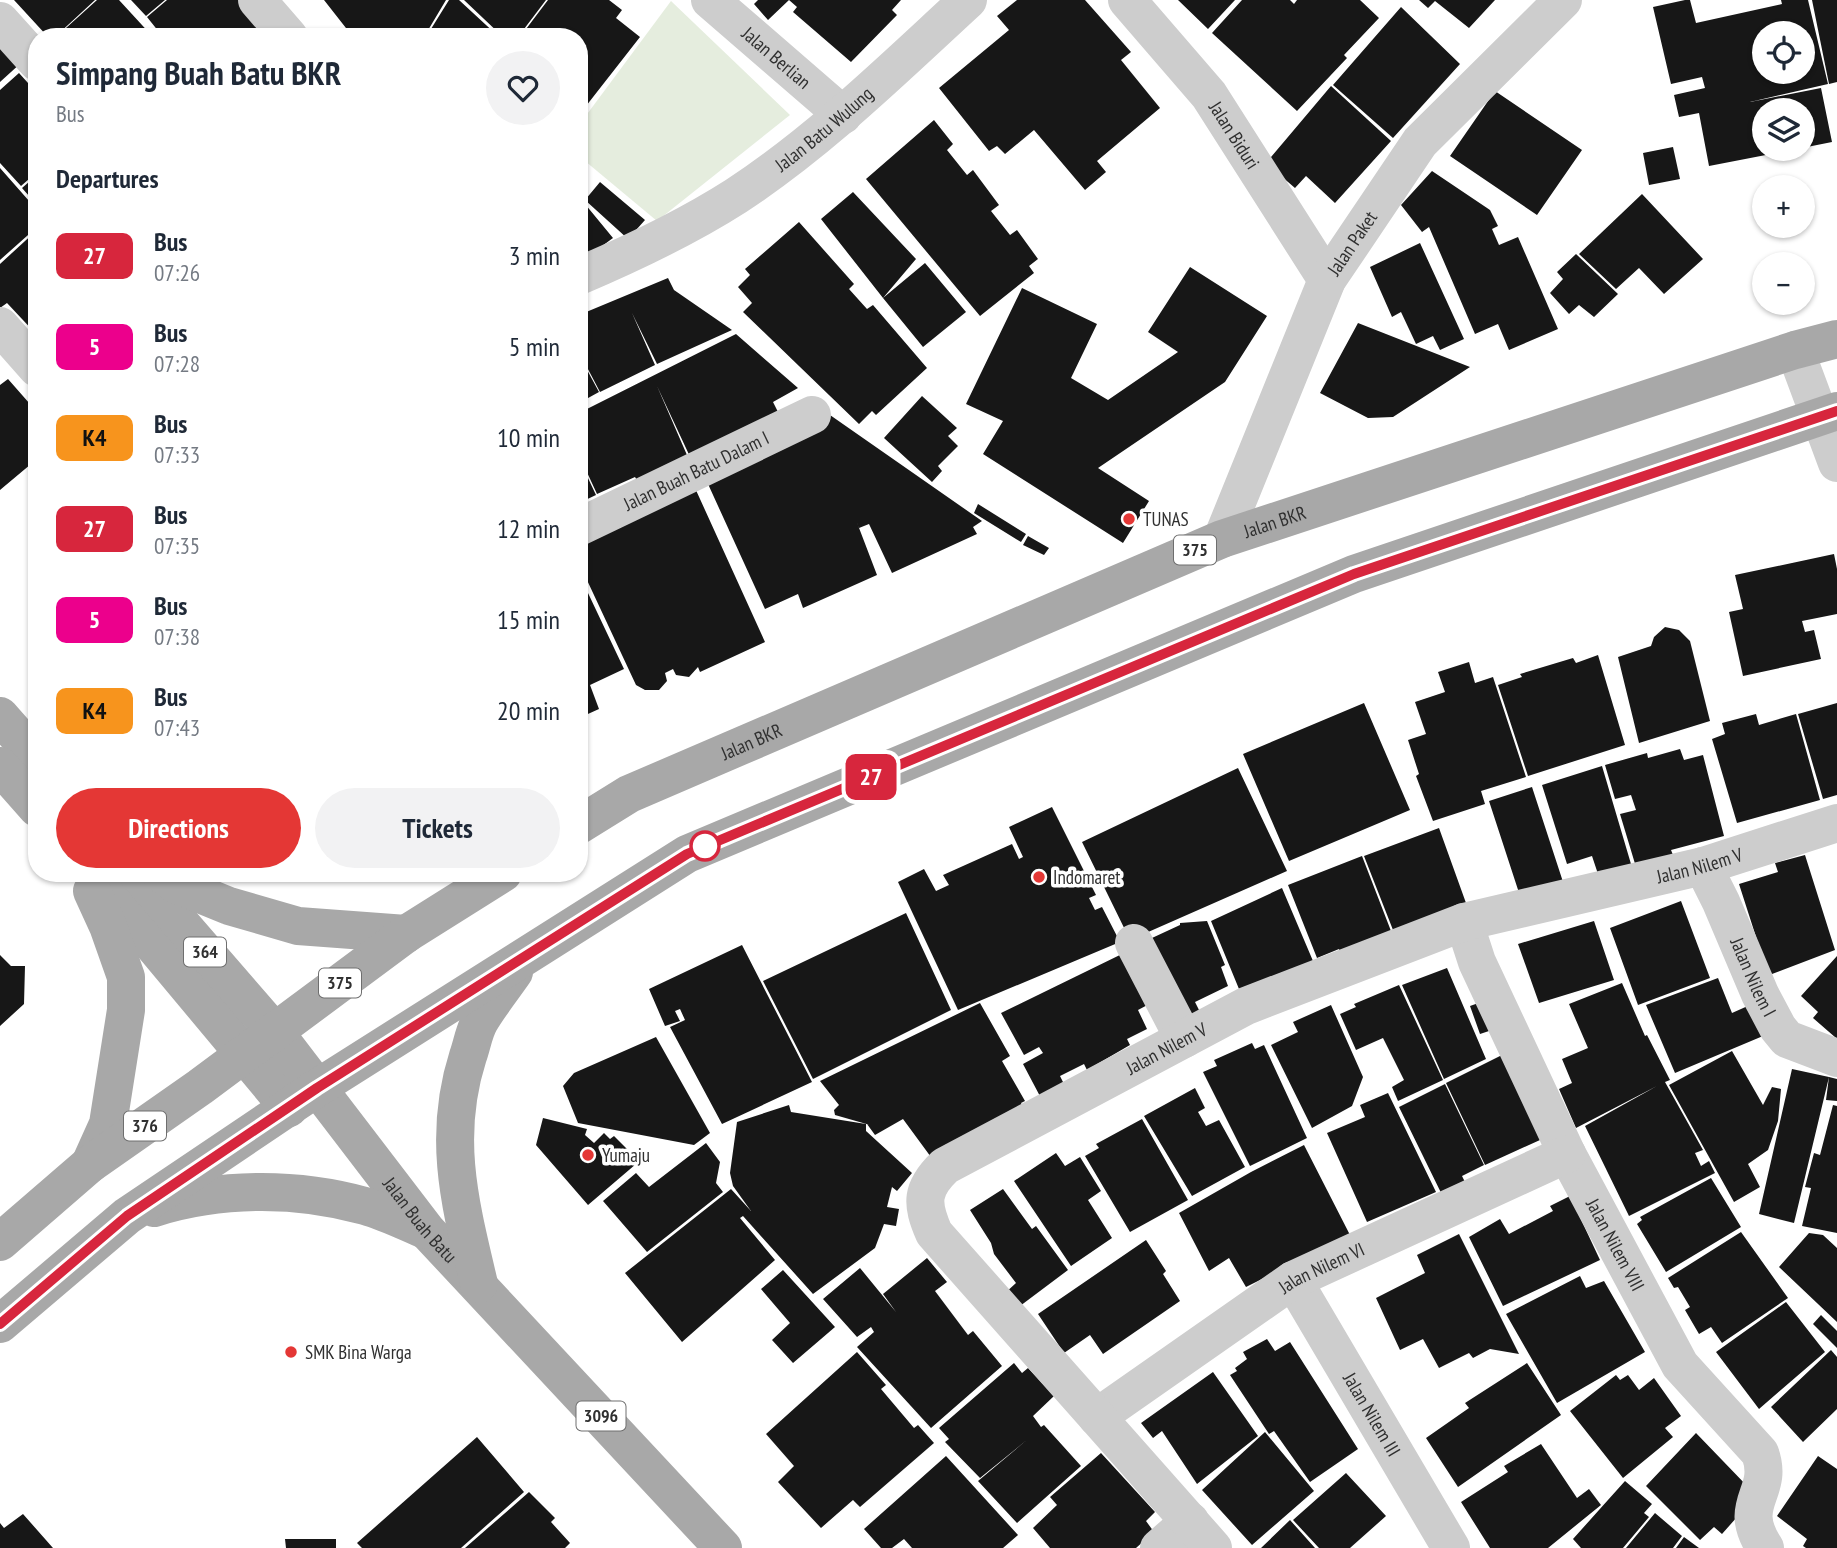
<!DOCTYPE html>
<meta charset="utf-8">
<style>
:root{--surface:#fff;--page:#f2f2f3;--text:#1f2937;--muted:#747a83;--accent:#e43735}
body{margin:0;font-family:"PT Sans Narrow",sans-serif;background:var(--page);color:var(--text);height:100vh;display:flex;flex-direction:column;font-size:26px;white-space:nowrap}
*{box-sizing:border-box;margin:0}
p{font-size:23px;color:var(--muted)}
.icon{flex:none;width:38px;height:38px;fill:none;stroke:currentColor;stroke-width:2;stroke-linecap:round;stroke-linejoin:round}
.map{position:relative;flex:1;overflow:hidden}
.panel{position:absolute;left:28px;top:28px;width:560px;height:854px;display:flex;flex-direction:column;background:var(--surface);border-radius:28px;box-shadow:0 2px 5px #0004}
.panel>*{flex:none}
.badge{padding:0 14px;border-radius:10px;font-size:24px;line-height:46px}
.fabs{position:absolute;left:1752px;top:21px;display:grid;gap:14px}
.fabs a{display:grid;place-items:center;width:63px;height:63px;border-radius:50%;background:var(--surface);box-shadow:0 2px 5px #0004;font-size:35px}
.map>.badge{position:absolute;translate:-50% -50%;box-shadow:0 0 0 4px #fff}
h2{padding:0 28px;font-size:26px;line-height:63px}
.round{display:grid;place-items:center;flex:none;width:74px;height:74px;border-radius:37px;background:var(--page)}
.head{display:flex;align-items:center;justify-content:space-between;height:119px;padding:0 28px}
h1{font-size:33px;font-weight:700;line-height:52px}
.primary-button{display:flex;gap:14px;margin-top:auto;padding:14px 28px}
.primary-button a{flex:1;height:80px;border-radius:42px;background:var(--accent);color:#fff;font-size:28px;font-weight:700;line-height:80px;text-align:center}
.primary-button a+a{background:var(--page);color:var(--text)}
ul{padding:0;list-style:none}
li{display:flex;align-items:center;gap:21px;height:91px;padding:0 28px}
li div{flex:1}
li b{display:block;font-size:26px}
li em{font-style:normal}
li .badge{min-width:77px;font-weight:700;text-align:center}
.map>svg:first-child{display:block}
</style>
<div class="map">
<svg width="1837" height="1548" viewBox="0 0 1837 1548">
<rect width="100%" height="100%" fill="#fff"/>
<!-- green -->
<path fill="#e5edde" d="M671 1 790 115 657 221 579 156V125Z"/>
<!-- building -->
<path fill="#171717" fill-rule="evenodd" d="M14 0H95L55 37H48Z
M97 0H119L153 37H56Z
M131 0H165L146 16Z
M167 0H240L267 37H163L147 17Z
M324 0H446L424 37H353Z
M449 0H459L499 37H426Z
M464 0H546L518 37H503Z
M548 0H609L622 10 616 18 640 37 579 115V37H520Z
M758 0H901L892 10 897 15 851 62 793 12 797 7 789 0 768 20 754 4Z
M1017 0H1085L1131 52 1121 60 1160 108 1097 161 1106 172 1085 190 1034 130 1005 154 997 146 989 151 939 88 1009 30 997 16Z
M1178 0H1235L1208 29Z
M1242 0H1290L1294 4 1297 0H1360L1379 18 1344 55 1347 58 1297 111 1212 33Z
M1419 0H1495L1469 28 1435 1 1428 8Z
M1685 0H1690L1696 23 1782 4 1781 0H1808L1828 84 1750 102 1821 88 1832 142 1802 148V110H1764V149L1792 150 1709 166 1699 113 1679 117 1674 95 1705 88 1702 77 1671 84 1653 7ZM1764 33H1802V72H1764Z
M1812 0H1837V82L1829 84Z
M1401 7 1460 64 1393 138 1333 85Z
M0 38 22 62 0 82Z
M19 73 37 93V172L21 186 0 163V90Z
M1331 86 1391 141 1335 203 1306 176 1295 188 1266 163Z
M1495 91 1582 150 1537 215 1450 156Z
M934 120 953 144 947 150 967 175 973 170 999 205 991 211 1010 235 1017 230 1038 259 1029 266 1034 273 980 316 866 179Z
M1673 147 1680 179 1649 185 1643 153Z
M0 168 37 210V227L0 260Z
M1432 171 1490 210 1498 226 1492 229 1499 245 1518 237 1558 329 1509 350 1498 324 1475 334 1429 227 1422 232 1401 205Z
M37 175V205L22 188Z
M600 182 645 220 628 239 585 200Z
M853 192 916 259 883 298 821 219Z
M1642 194 1703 259 1664 294 1639 268 1616 289 1579 254Z
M585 204 613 238 579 263V205L582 207Z
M799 222 854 284 849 289 867 309 873 305 927 368 876 415 872 411 859 424 743 312 752 303 738 287 750 275 745 269Z
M37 230V335L7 303 0 308V264Z
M1420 243 1464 339 1440 350 1433 336 1416 344 1401 312 1392 317 1370 267Z
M1576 254 1618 294 1594 317 1579 305 1569 314 1550 293 1563 279 1557 272Z
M925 263 966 312 923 347 883 298Z
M1190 267 1267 316 1225 382 1098 468 1149 501 1123 543 983 454 1003 421 966 404 1022 288 1097 324 1071 378 1108 400 1178 352 1148 332Z
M668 278 674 290 732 330 657 364 632 313 655 365 600 392 579 352V315Z
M1358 323 1470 367 1393 417 1368 418 1320 393Z
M736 334 798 388 773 402 781 418 692 461 657 386 690 462 640 485 635 477 597 494 579 455V413Z
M579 355 599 392 579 403Z
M8 379 37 412V459L0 490V385Z
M922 396 957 428 948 436 958 446 938 466 942 471 932 482 884 438Z
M830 415 982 521 973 527 977 534 892 573 869 524 859 528 856 520 877 575 803 608 798 594 765 609 703 473Z
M579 459 596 495 579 503Z
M695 488 765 642 700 672 698 667 689 677 676 675 673 669 665 673 667 681 659 690H645L636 685 579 563V544Z
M978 504 1026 534 1021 542 974 513Z
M1028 536 1049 548 1044 555 1023 545Z
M1834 554 1837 569V614L1802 621 1805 632 1814 630 1821 659 1743 676 1729 612 1743 609 1735 575Z
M579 574 624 669 590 685 599 709 579 718Z
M1665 627 1679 630 1690 641 1710 721 1639 743 1618 657 1651 646 1654 637Z
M1598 655 1625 745 1528 776 1498 685 1522 677 1520 674 1573 658 1576 663Z
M1469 662 1475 683 1493 677 1526 777 1481 791 1485 804 1433 821 1416 776 1419 774 1408 740 1426 734 1415 702 1445 692 1438 672Z
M1364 703 1410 810 1289 861 1243 754Z
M1837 703V795L1823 799 1798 714Z
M1756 714 1759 725 1796 714 1820 800 1737 823 1712 739 1725 734 1722 723Z
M1680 749 1684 760 1703 755 1724 836 1671 850 1673 855 1639 877 1620 814 1636 810 1631 795 1615 799 1605 765 1647 753 1648 758Z
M1602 766 1631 864 1598 874 1592 856 1567 864 1542 785Z
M1238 768 1287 871 1130 940 1082 842Z
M1532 787 1565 888 1522 902 1489 801Z
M1052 807 1096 895 1089 898 1095 910 1102 907 1120 942 958 1010 898 882 924 869 936 891 949 885 943 875 1012 844 1019 859 1023 857 1009 827Z
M1439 828 1466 903 1393 930 1364 856Z
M1805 855 1835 950 1764 977 1757 940 1739 884 1778 872 1775 863Z
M1362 856 1391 931 1341 955 1339 949 1317 958 1288 885Z
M1282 888 1313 961 1239 989 1211 921Z
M1681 901 1710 978 1638 1005 1610 928Z
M906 913 951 1010 813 1079 763 981Z
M1207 921 1225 965 1221 967 1228 986 1195 1002 1206 1024 1184 1035 1139 944 1180 925V923Z
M1594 921 1614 980 1539 1003 1518 944Z
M742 945 812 1082 722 1124 670 1027 685 1020 680 1009 675 1011 680 1021 665 1026 649 989Z
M1126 952 1153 1002 1138 1010 1147 1029 1127 1039 1130 1045 1087 1070 1084 1064 1060 1076 1066 1088 1042 1100 1023 1064 1043 1053 1039 1047 1024 1055 1001 1013Z
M0 955 11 966H25L24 1004 0 1026Z
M1837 956V1046L1836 1038 1813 1018 1818 1012 1801 996Z
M1447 968 1486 1059 1444 1079 1402 985Z
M1718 978 1732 1013 1750 1005 1763 1036 1675 1073 1646 1005Z
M1622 983 1645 1036 1647 1035 1670 1080 1665 1082 1703 1150 1695 1153 1701 1166 1709 1161 1715 1173 1629 1216 1585 1126 1657 1086 1576 1128 1559 1089 1572 1083 1562 1059 1588 1048 1569 1004Z
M1399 985 1443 1080 1398 1101 1392 1087 1404 1080 1383 1038 1356 1050 1340 1014 1356 1007 1354 1004Z
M1487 1000 1498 1028 1480 1034 1470 1006Z
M980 1003 1010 1056 1002 1061 1025 1101 1021 1103 1026 1113 939 1168 903 1119 875 1135 867 1124 870 1125 835 1115 834 1110 839 1105 820 1081Z
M1331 1005 1363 1077 1352 1106 1312 1128 1271 1045 1298 1032 1293 1022Z
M656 1037 710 1133 694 1145 578 1123 563 1086 574 1073Z
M1252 1043 1255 1049 1264 1045 1307 1138 1250 1166 1203 1072 1217 1066 1214 1060Z
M1732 1051 1763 1105 1772 1087 1781 1089 1778 1121 1768 1150 1748 1164 1760 1187 1734 1202 1669 1085Z
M1502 1055 1540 1140 1485 1165 1446 1083Z
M1792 1069 1829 1077 1794 1223 1759 1214Z
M1829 1077 1837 1079V1101L1826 1100Z
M1445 1084 1484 1165 1462 1176 1469 1190 1446 1203 1399 1107Z
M1195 1088 1205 1108 1198 1112 1206 1126 1219 1120 1245 1167 1192 1196 1144 1116Z
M1388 1093 1436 1192 1367 1222 1327 1133 1365 1117 1360 1105Z
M789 1105 791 1112 866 1124V1131L912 1173 897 1191 892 1187 887 1207 899 1209 896 1226 884 1224 875 1248 813 1294 743 1216 740 1218 775 1260 682 1342 625 1273 731 1189 751 1211 733 1186 730 1173 737 1122Z
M1833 1105 1837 1106V1233L1802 1226 1811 1188 1805 1187 1814 1153 1820 1155Z
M543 1118 587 1129 585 1135 594 1143 604 1133 610 1139 614 1136 643 1165 640 1167 636 1164 588 1205 536 1145Z
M1142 1119 1188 1200 1130 1232 1085 1156 1099 1148 1096 1144Z
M706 1143 720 1162 716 1183 723 1192 647 1252 603 1201 636 1173 649 1187Z
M1304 1145 1350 1235 1246 1287 1229 1258 1209 1271 1179 1213 1251 1172Z
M1056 1153 1065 1166 1080 1157 1101 1191 1088 1200 1112 1238 1071 1266 1014 1181Z
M1711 1178 1741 1227 1666 1272 1637 1224 1642 1220 1640 1217Z
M1003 1189 1032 1229 1036 1226 1068 1270 1016 1309 1004 1294 1016 1283 994 1254 991 1243 970 1210Z
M1570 1196 1600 1260 1503 1306 1469 1237 1500 1219 1509 1234 1553 1211 1550 1206Z
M1741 1232 1788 1298 1722 1343 1711 1327 1699 1334 1685 1310 1690 1307 1678 1287 1674 1288 1668 1278Z
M1809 1233 1823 1235 1837 1248V1322L1779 1267Z
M1459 1234 1519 1354 1490 1349 1473 1358 1469 1353 1439 1368 1423 1339 1400 1350 1376 1298 1425 1273 1417 1255Z
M1146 1240 1166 1271 1163 1274 1180 1301 1103 1354 1090 1335 1064 1353 1038 1314Z
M927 1258 947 1282 935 1291 968 1335 973 1331 1002 1366 931 1428 857 1347 874 1332 871 1327 857 1337 823 1299 860 1268 896 1312 883 1294Z
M783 1270 835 1327 793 1363 772 1340 790 1323 761 1289Z
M1580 1276 1586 1288 1604 1281 1645 1352 1557 1403 1506 1314Z
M1786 1302 1825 1352 1759 1409 1716 1352Z
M1821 1315 1837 1331V1348L1813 1324Z
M1267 1339 1275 1351 1290 1342 1358 1449 1310 1482 1274 1431 1269 1434 1230 1375 1237 1371 1235 1368 1247 1359 1243 1352Z
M1831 1350 1837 1357V1409L1803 1442 1771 1407Z
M857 1352 886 1385 881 1389 914 1428 918 1425 934 1443 860 1507 853 1500 821 1528 778 1482 794 1466 766 1434Z
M1014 1363 1022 1373 1028 1368 1054 1396 1033 1416 1041 1427 1044 1425 1081 1466 1017 1523 978 1481 1028 1439 980 1478 945 1442 949 1439 939 1428Z
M1527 1363 1561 1415 1458 1487 1426 1438 1469 1408 1465 1403Z
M1213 1372 1258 1436 1197 1484 1162 1431 1153 1438 1141 1423Z
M1616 1375 1620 1380 1628 1375 1639 1390 1654 1378 1681 1416 1665 1428 1673 1437 1623 1478 1570 1411Z
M1265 1432 1314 1491 1252 1545 1202 1490Z
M1696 1433 1749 1488 1753 1499 1722 1534 1714 1527 1700 1540 1646 1486Z
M477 1437 524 1492 461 1548H362L357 1543Z
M1541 1444 1577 1498 1589 1489 1601 1505 1548 1548H1490L1461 1502 1508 1472 1504 1466Z
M1101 1453 1155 1512 1146 1521 1154 1532 1136 1548H1050L1033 1528 1057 1505 1050 1497Z
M946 1456 1018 1535 1003 1548H912L904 1539 892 1548H881L864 1529Z
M1818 1456 1837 1469V1548H1806L1803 1546 1807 1539 1777 1516Z
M1346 1473 1386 1516 1350 1548H1319L1293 1520Z
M1625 1481 1652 1504 1644 1513 1649 1517 1623 1548H1581L1573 1539Z
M529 1492 555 1518 551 1522 570 1543 565 1548H465Z
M1655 1513 1682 1536 1673 1548H1626Z
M23 1514 53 1548H0V1523L4 1528Z
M1290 1520 1315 1548H1261Z
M1684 1537 1699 1548H1676Z
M285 1539H336V1548H286Z"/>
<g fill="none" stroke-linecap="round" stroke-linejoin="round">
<!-- minor -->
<g stroke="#cdcdcd" stroke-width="38">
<path d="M257 0 289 37"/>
<path id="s1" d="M710 0 843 115"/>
<path id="s2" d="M1127 0 1209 95 1327 280"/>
<path d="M0 21 37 62"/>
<path id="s3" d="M579 276C633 253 686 228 736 196 820 141 894 68 968 0"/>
<path d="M0 326 37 368"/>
<path d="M1795 350 1837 463"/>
<path id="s4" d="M579 527 812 415"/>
<path id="s5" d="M1222 539 1327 280 1420 142 1563 0"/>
<path id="s6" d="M1703 866 1721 902 1760 994 1778 1028 1787 1039 1837 1058"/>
<path id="s7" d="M1464 922 1477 962 1567 1154 1680 1365 1760 1453C1775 1494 1735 1502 1765 1548"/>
<path d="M1134 943 1184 1039"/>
<path id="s8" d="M1293 1280 1451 1548"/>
<path id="s9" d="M1097 1417 1293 1280 1567 1154"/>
<path d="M1159 1548 1190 1521"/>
<path id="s10" d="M1213 1548 934 1233C921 1203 921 1189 945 1166L1246 1006 1464 922 1703 866 1837 823"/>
</g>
<!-- primary -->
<g stroke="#a8a8a8" stroke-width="38">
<path d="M0 716 37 758"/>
<path d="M0 766 37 808"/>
<path id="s11" d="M579 825 629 794 1222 539 1795 350 1837 339"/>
<path d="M93 873 289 1108"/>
<path id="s12" d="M137 873 274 1031 427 1231 723 1548"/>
<path d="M160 873 175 884 229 906 298 926 406 934"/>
<path d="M90 1164 108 1124 126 1010V977L108 926 92 891"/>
<path d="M154 1208C221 1187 297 1187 365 1206 386 1212 406 1222 425 1230"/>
<path d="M0 1242 90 1164 200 1087 406 934 503 873"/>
<path d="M479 1284C460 1204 442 1137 468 1056 472 1045 474 1031 480 1021 490 1004 503 988 514 972"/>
<path d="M0 1324 127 1216 317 1088 687 854 1354 574 1837 411"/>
</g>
</g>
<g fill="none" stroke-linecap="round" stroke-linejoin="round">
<!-- line casing -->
<g stroke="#fff" stroke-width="16">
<path id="line" d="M0 1324 127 1216 317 1088 687 854 1354 574 1837 411"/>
</g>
<!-- line -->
<use href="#line" stroke="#d7263d" stroke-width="10"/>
</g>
<!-- markers -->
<g fill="#e43735" stroke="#fff" stroke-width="2.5">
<circle cx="1129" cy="519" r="7"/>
<circle cx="1039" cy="877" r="7"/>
<circle cx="588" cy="1155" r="7"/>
<circle cx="291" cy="1352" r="7"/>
</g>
<circle fill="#fff" stroke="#d7263d" stroke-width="3.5" cx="705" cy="846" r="14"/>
<g text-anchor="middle" stroke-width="7" stroke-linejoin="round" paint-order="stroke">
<!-- shield labels -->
<g fill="#fff" stroke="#6e6e6e" stroke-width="2">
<rect x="1174" y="535.5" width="42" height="29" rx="5"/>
<rect x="184" y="937.5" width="42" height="29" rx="5"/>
<rect x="319" y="968.5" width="42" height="29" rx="5"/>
<rect x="124" y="1111.5" width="42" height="29" rx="5"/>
<rect x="576.5" y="1401.5" width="49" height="29" rx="5"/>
</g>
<g font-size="18" font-weight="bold" fill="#303030">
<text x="1195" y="556">375</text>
<text x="205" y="958">364</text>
<text x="340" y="989">375</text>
<text x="145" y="1132">376</text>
<text x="601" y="1422">3096</text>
</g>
<!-- street labels -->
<g font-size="19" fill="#303030" stroke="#fff">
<text dy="7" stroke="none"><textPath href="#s1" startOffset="88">Jalan Berlian</textPath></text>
<text dy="7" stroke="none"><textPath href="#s3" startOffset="287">Jalan Batu Wulung</textPath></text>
<text dy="7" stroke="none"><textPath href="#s2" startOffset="173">Jalan Biduri</textPath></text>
<text dy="7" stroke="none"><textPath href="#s5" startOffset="324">Jalan Paket</textPath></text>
<text dy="7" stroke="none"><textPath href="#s4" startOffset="130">Jalan Buah Batu Dalam I</textPath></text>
<text dy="7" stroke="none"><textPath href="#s11" startOffset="760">Jalan BKR</textPath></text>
<text dy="7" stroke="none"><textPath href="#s11" startOffset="192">Jalan BKR</textPath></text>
<text dy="7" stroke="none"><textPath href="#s10" startOffset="1312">Jalan Nilem V</textPath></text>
<text dy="7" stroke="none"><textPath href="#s6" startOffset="122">Jalan Nilem I</textPath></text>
<text dy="7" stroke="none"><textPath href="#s10" startOffset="746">Jalan Nilem V</textPath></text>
<text dy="7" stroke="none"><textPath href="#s12" startOffset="448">Jalan Buah Batu</textPath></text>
<text dy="7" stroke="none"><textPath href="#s7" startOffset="357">Jalan Nilem VIII</textPath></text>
<text dy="7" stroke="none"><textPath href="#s9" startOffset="270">Jalan Nilem VI</textPath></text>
<text dy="7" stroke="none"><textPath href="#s8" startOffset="156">Jalan Nilem III</textPath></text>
</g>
<!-- poi labels -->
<g font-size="19" fill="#303030" stroke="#fff" text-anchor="start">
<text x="1143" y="526">TUNAS</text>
<text x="1053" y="884">Indomaret</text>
<text x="602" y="1162">Yumaju</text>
<text x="305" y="1359">SMK Bina Warga</text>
</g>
</g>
</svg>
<div class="fabs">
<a><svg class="icon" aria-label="locate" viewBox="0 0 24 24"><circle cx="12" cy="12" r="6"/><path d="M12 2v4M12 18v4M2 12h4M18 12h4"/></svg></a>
<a><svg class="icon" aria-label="layers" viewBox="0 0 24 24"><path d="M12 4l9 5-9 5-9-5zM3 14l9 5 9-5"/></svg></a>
<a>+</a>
<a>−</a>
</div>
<b class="badge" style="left:871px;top:777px;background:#d7263d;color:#fff">27</b>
<section class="panel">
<div class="head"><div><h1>Simpang Buah Batu BKR</h1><p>Bus</p></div><a class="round"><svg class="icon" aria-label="heart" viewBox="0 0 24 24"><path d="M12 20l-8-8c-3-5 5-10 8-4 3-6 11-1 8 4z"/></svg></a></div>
<h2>Departures</h2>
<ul>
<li><span class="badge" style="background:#d7263d;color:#fff">27</span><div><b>Bus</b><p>07:26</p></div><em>3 min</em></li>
<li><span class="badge" style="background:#ec008c;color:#fff">5</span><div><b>Bus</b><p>07:28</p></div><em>5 min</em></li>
<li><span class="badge" style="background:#f7941d;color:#111">K4</span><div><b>Bus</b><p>07:33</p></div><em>10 min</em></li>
<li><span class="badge" style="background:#d7263d;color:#fff">27</span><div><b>Bus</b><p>07:35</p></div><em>12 min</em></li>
<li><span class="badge" style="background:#ec008c;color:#fff">5</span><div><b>Bus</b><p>07:38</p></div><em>15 min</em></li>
<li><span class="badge" style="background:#f7941d;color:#111">K4</span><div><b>Bus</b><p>07:43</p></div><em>20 min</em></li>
</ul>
<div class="primary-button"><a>Directions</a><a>Tickets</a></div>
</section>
</div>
